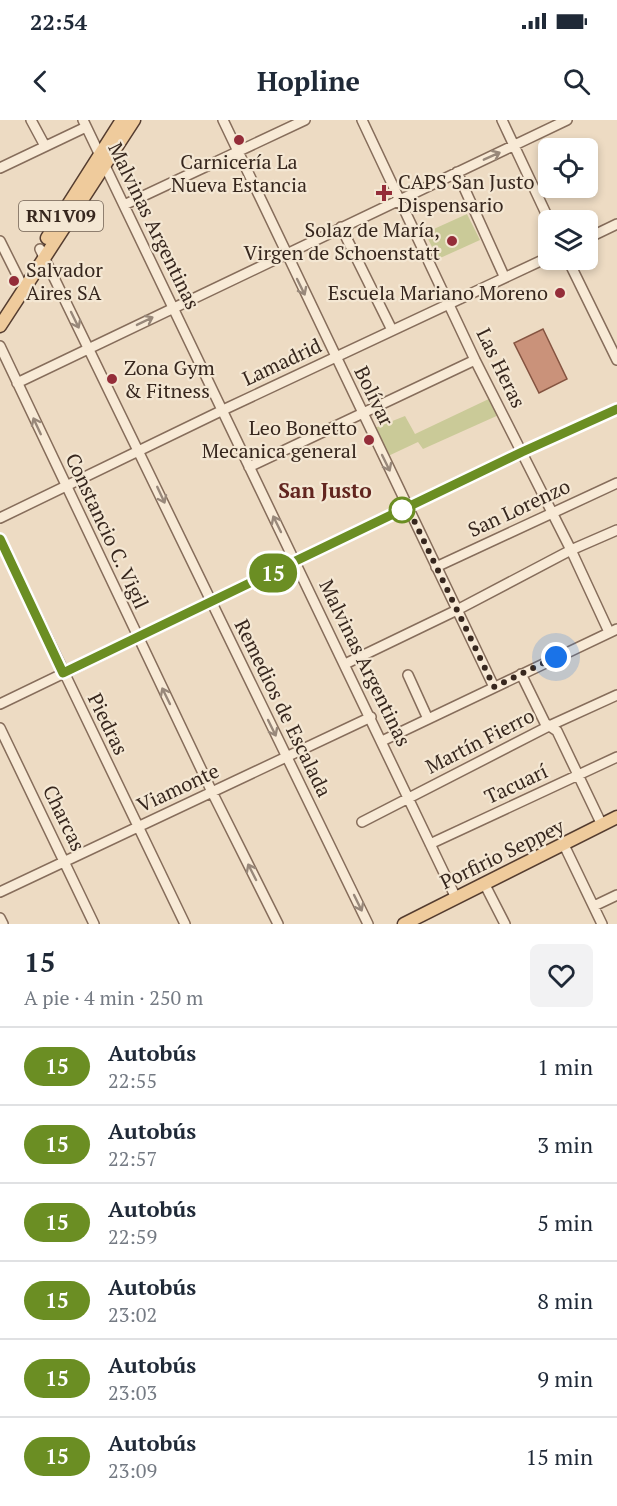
<!DOCTYPE html>
<html lang="es">
<meta charset="utf-8">
<style>
:root{--surface:#fff;--page:#f2f2f3;--text:#1f2937;--muted:#747a83;--line:#e0e1e3}
body{margin:0;font-family:"PT Serif",serif;background:var(--page);color:var(--text);height:100vh;display:flex;flex-direction:column;font-size:22px;white-space:nowrap}
*{box-sizing:border-box;margin:0}
p{font-size:20px;color:var(--muted)}
.icon{flex:none;width:33px;height:33px;fill:none;stroke:currentColor;stroke-width:2;stroke-linecap:round;stroke-linejoin:round}
.map{position:relative;height:804px;overflow:hidden}
.sheet{display:flex;flex-direction:column;background:var(--surface);flex:1}
.sheet>*{flex:none}
.badge{padding:0 12px;border-radius:20px;font-size:21px;line-height:39px}
.fabs{position:absolute;left:538px;top:18px;display:grid;gap:12px}
.fabs a{display:grid;place-items:center;width:60px;height:60px;border-radius:9px;background:var(--surface);box-shadow:0 3px 9px #0003;font-size:30px}
.you{position:absolute;width:30px;height:30px;margin:-15px;border:4px solid #fff;border-radius:50%;background:#1a73e8;box-shadow:0 0 0 9px #1a73e833}
.map>.badge{position:absolute;translate:-50% -50%;box-shadow:0 0 0 3px #fff}
.round{display:grid;place-items:center;flex:none;width:63px;height:63px;border-radius:9px;background:var(--page)}
.head{display:flex;align-items:center;justify-content:space-between;height:102px;padding:0 24px}
h1{font-size:28px;font-weight:600;line-height:45px}
ul{padding:0;list-style:none}
li{display:flex;align-items:center;gap:18px;height:78px;padding:0 24px;border-top:2px solid var(--line)}
li div{flex:1}
li b{display:block;font-size:22px}
li em{font-style:normal}
li .badge{min-width:66px;font-weight:700;text-align:center}
.status{display:flex;justify-content:space-between;align-items:center;height:42px;padding:0 30px;background:var(--surface);direction:ltr}
.status svg{height:16px;fill:currentColor}
header{display:flex;justify-content:space-between;align-items:center;height:78px;padding:0 24px;background:var(--surface);font-size:27px;font-weight:600}
.map>svg:first-child{display:block}
</style>
<div class="status"><b>22:54</b><svg viewBox="0 0 49 12"><path d="M0 12V9h3v3zM5 12V6h3v6zM10 12V3h3v9zM15 12V0h3v12zM26 1h20v11H26zM47 4h2v5h-2z"/></svg></div>
<header><svg class="icon" aria-label="back" viewBox="0 0 24 24"><path d="M15 5l-7 7 7 7"/></svg>Hopline<svg class="icon" aria-label="search" viewBox="0 0 24 24"><circle cx="10" cy="10" r="6"/><path d="M15 15l6 6"/></svg></header>
<div class="map">
<svg width="617" height="804" viewBox="0 0 617 804">
<rect width="100%" height="100%" fill="#eddbc3"/>
<!-- green -->
<path fill="#caca98" d="M467 94 480 120 438 139 425 113Z
M493 277 501 294 423 329 418 322 386 337 372 309 405 296 415 314Z"/>
<!-- building -->
<path fill="#ca927a" stroke="#855441" stroke-width="1.5" d="M543 209 567 259 539 273 514 223Z"/>
<g fill="none" stroke-linecap="round" stroke-linejoin="round">
<!-- minor casing -->
<g stroke="#866d5b" stroke-width="12">
<path id="minor" d="M31 0 45 26
M83 0 456 778
M223 0 494 567
M362 0 475 240 571 430 609 512
M502 0 549 100
M0 48 86 7
M457 52 504 156
M124 85 305 0
M341 107 392 210
M588 118 617 104
M0 121 20 161
M40 129 368 804
M568 140 617 240
M0 226 212 672 278 804
M17 263 567 0
M249 347 475 240
M0 398 223 290 549 137
M0 419 185 804
M436 447 617 363
M345 544 457 490 571 430 617 410
M521 554 545 603 557 611 602 705
M408 555 428 599
M0 584 522 332 617 289
M0 608 94 804
M382 621 617 509
M362 702 549 606 617 575
M430 724 617 637
M564 725 602 804
M485 765 505 804
M0 772 371 597
M594 786 617 775
M0 798 3 804"/>
</g>
<!-- major casing -->
<g stroke="#543c2f" stroke-width="15">
<path id="major" d="M47 118 122 0
M0 206 134 0
M404 804 617 697"/>
</g>
<!-- minor -->
<use href="#minor" stroke="#f8ead6" stroke-width="9"/>
<!-- major -->
<use href="#major" stroke="#efcb9c" stroke-width="12"/>
</g>
<!-- one-way arrows -->
<defs><path id="oneway-shaft" d="M-6 0H5M1.5-3L5.5 0L1.5 3" fill="none" stroke-width="1.6" stroke-linecap="round" stroke-linejoin="round" transform="scale(1.5)"/></defs>
<g stroke="#98887a">
<use href="#oneway-shaft" transform="translate(492 36) rotate(-24)"/>
<use href="#oneway-shaft" transform="translate(301 167) rotate(64)"/>
<use href="#oneway-shaft" transform="translate(75 200) rotate(64)"/>
<use href="#oneway-shaft" transform="translate(145 201) rotate(-26)"/>
<use href="#oneway-shaft" transform="translate(37 306) rotate(-115)"/>
<use href="#oneway-shaft" transform="translate(386 343) rotate(64)"/>
<use href="#oneway-shaft" transform="translate(161 375) rotate(65)"/>
<use href="#oneway-shaft" transform="translate(277 404) rotate(-116)"/>
<use href="#oneway-shaft" transform="translate(166 576) rotate(-116)"/>
<use href="#oneway-shaft" transform="translate(272 608) rotate(64)"/>
<use href="#oneway-shaft" transform="translate(252 752) rotate(-117)"/>
<use href="#oneway-shaft" transform="translate(358 783) rotate(64)"/>
</g>
<g fill="none" stroke-linecap="round" stroke-linejoin="round">
<!-- line casing -->
<g stroke="#fff" stroke-width="14">
<path id="line" d="M0 419 63 553 522 332 617 289"/>
</g>
<!-- line -->
<use href="#line" stroke="#6b8e23" stroke-width="9"/>
<!-- walk -->
<path stroke="#37271e" stroke-width="6" stroke-dasharray="0 10.8" d="M402 390 408 388 494 567 556 537"/>
</g>
<!-- markers -->
<g fill="#942d39" stroke="#f4e7d3" stroke-width="2">
<circle cx="239" cy="20" r="6"/>
<path d="M381 64h6v6h6v6h-6v6h-6v-6h-6v-6h6z"/>
<circle cx="452" cy="121" r="6"/>
<circle cx="14" cy="161" r="6"/>
<circle cx="560" cy="173" r="6"/>
<circle cx="112" cy="259" r="6"/>
<circle cx="369" cy="320" r="6"/>
</g>
<circle fill="#fff" stroke="#6b8e23" stroke-width="3" cx="402" cy="390" r="12"/>
<g text-anchor="middle" stroke-width="4.5" stroke-linejoin="round" paint-order="stroke">
<!-- shield labels -->
<rect fill="#f4e7d3" stroke="#706154" stroke-width="1.5" x="19" y="81" width="84" height="30" rx="4.5"/>
<g font-size="18" font-weight="bold" fill="#37271e">
<text x="61" y="102">RN1V09</text>
</g>
<!-- poi labels -->
<g font-size="20" fill="#37271e" stroke="#f4e7d3" text-anchor="start">
<text x="239" y="49" text-anchor="middle">Carnicería La<tspan x="239" dy="23">Nueva Estancia</tspan></text>
<text x="398" y="69">CAPS San Justo<tspan x="398" dy="23">Dispensario</tspan></text>
<text x="440" y="117" text-anchor="end">Solaz de María,<tspan x="440" dy="23">Virgen de Schoenstatt</tspan></text>
<text x="26" y="157">Salvador<tspan x="26" dy="23">Aires SA</tspan></text>
<text x="548" y="180" text-anchor="end">Escuela Mariano Moreno</text>
<text x="124" y="255">Zona Gym<tspan x="124" dy="23">&amp; Fitness</tspan></text>
<text x="357" y="315" text-anchor="end">Leo Bonetto<tspan x="357" dy="23">Mecanica general</tspan></text>
</g>
<!-- street labels -->
<g font-size="20" fill="#37271e" stroke="#f4e7d3">
<text transform="translate(154 106) rotate(64)" y="7">Malvinas Argentinas</text>
<text transform="translate(282 242) rotate(-25)" y="7">Lamadrid</text>
<text transform="translate(501 248) rotate(64)" y="7">Las Heras</text>
<text transform="translate(374 276) rotate(64)" y="7">Bolívar</text>
<text transform="translate(519 388) rotate(-25)" y="7">San Lorenzo</text>
<text transform="translate(107 411) rotate(65)" y="7">Constancio C. Vigil</text>
<text transform="translate(365 543) rotate(64)" y="7">Malvinas Argentinas</text>
<text transform="translate(283 588) rotate(64)" y="7">Remedios de Escalada</text>
<text transform="translate(108 604) rotate(64)" y="7">Piedras</text>
<text transform="translate(480 621) rotate(-27)" y="7">Martín Fierro</text>
<text transform="translate(516 664) rotate(-25)" y="7">Tacuarí</text>
<text transform="translate(178 668) rotate(-25)" y="7">Viamonte</text>
<text transform="translate(64 698) rotate(64)" y="7">Charcas</text>
<text transform="translate(502 734) rotate(-26)" y="7">Porfirio Seppey</text>
</g>
<!-- neighbourhood labels -->
<g font-size="21" font-weight="bold" fill="#62251f" stroke="#f4e7d3">
<text x="325" y="378">San Justo</text>
</g>
</g>
</svg>
<div class="fabs">
<a><svg class="icon" aria-label="locate" viewBox="0 0 24 24"><circle cx="12" cy="12" r="6"/><path d="M12 2v4M12 18v4M2 12h4M18 12h4"/></svg></a>
<a><svg class="icon" aria-label="layers" viewBox="0 0 24 24"><path d="M12 4l9 5-9 5-9-5zM3 14l9 5 9-5"/></svg></a>
</div>
<div class="you" style="left:556px;top:537px"></div>
<b class="badge" style="left:273px;top:453px;background:#6b8e23;color:#fff">15</b>
</div>
<section class="sheet">
<div class="head"><div><h1>15</h1><p>A pie · 4 min · 250 m</p></div><a class="round"><svg class="icon" aria-label="heart" viewBox="0 0 24 24"><path d="M12 20l-8-8c-3-5 5-10 8-4 3-6 11-1 8 4z"/></svg></a></div>
<ul>
<li><span class="badge" style="background:#6b8e23;color:#fff">15</span><div><b>Autobús</b><p>22:55</p></div><em>1 min</em></li>
<li><span class="badge" style="background:#6b8e23;color:#fff">15</span><div><b>Autobús</b><p>22:57</p></div><em>3 min</em></li>
<li><span class="badge" style="background:#6b8e23;color:#fff">15</span><div><b>Autobús</b><p>22:59</p></div><em>5 min</em></li>
<li><span class="badge" style="background:#6b8e23;color:#fff">15</span><div><b>Autobús</b><p>23:02</p></div><em>8 min</em></li>
<li><span class="badge" style="background:#6b8e23;color:#fff">15</span><div><b>Autobús</b><p>23:03</p></div><em>9 min</em></li>
<li><span class="badge" style="background:#6b8e23;color:#fff">15</span><div><b>Autobús</b><p>23:09</p></div><em>15 min</em></li>
</ul>
</section>
